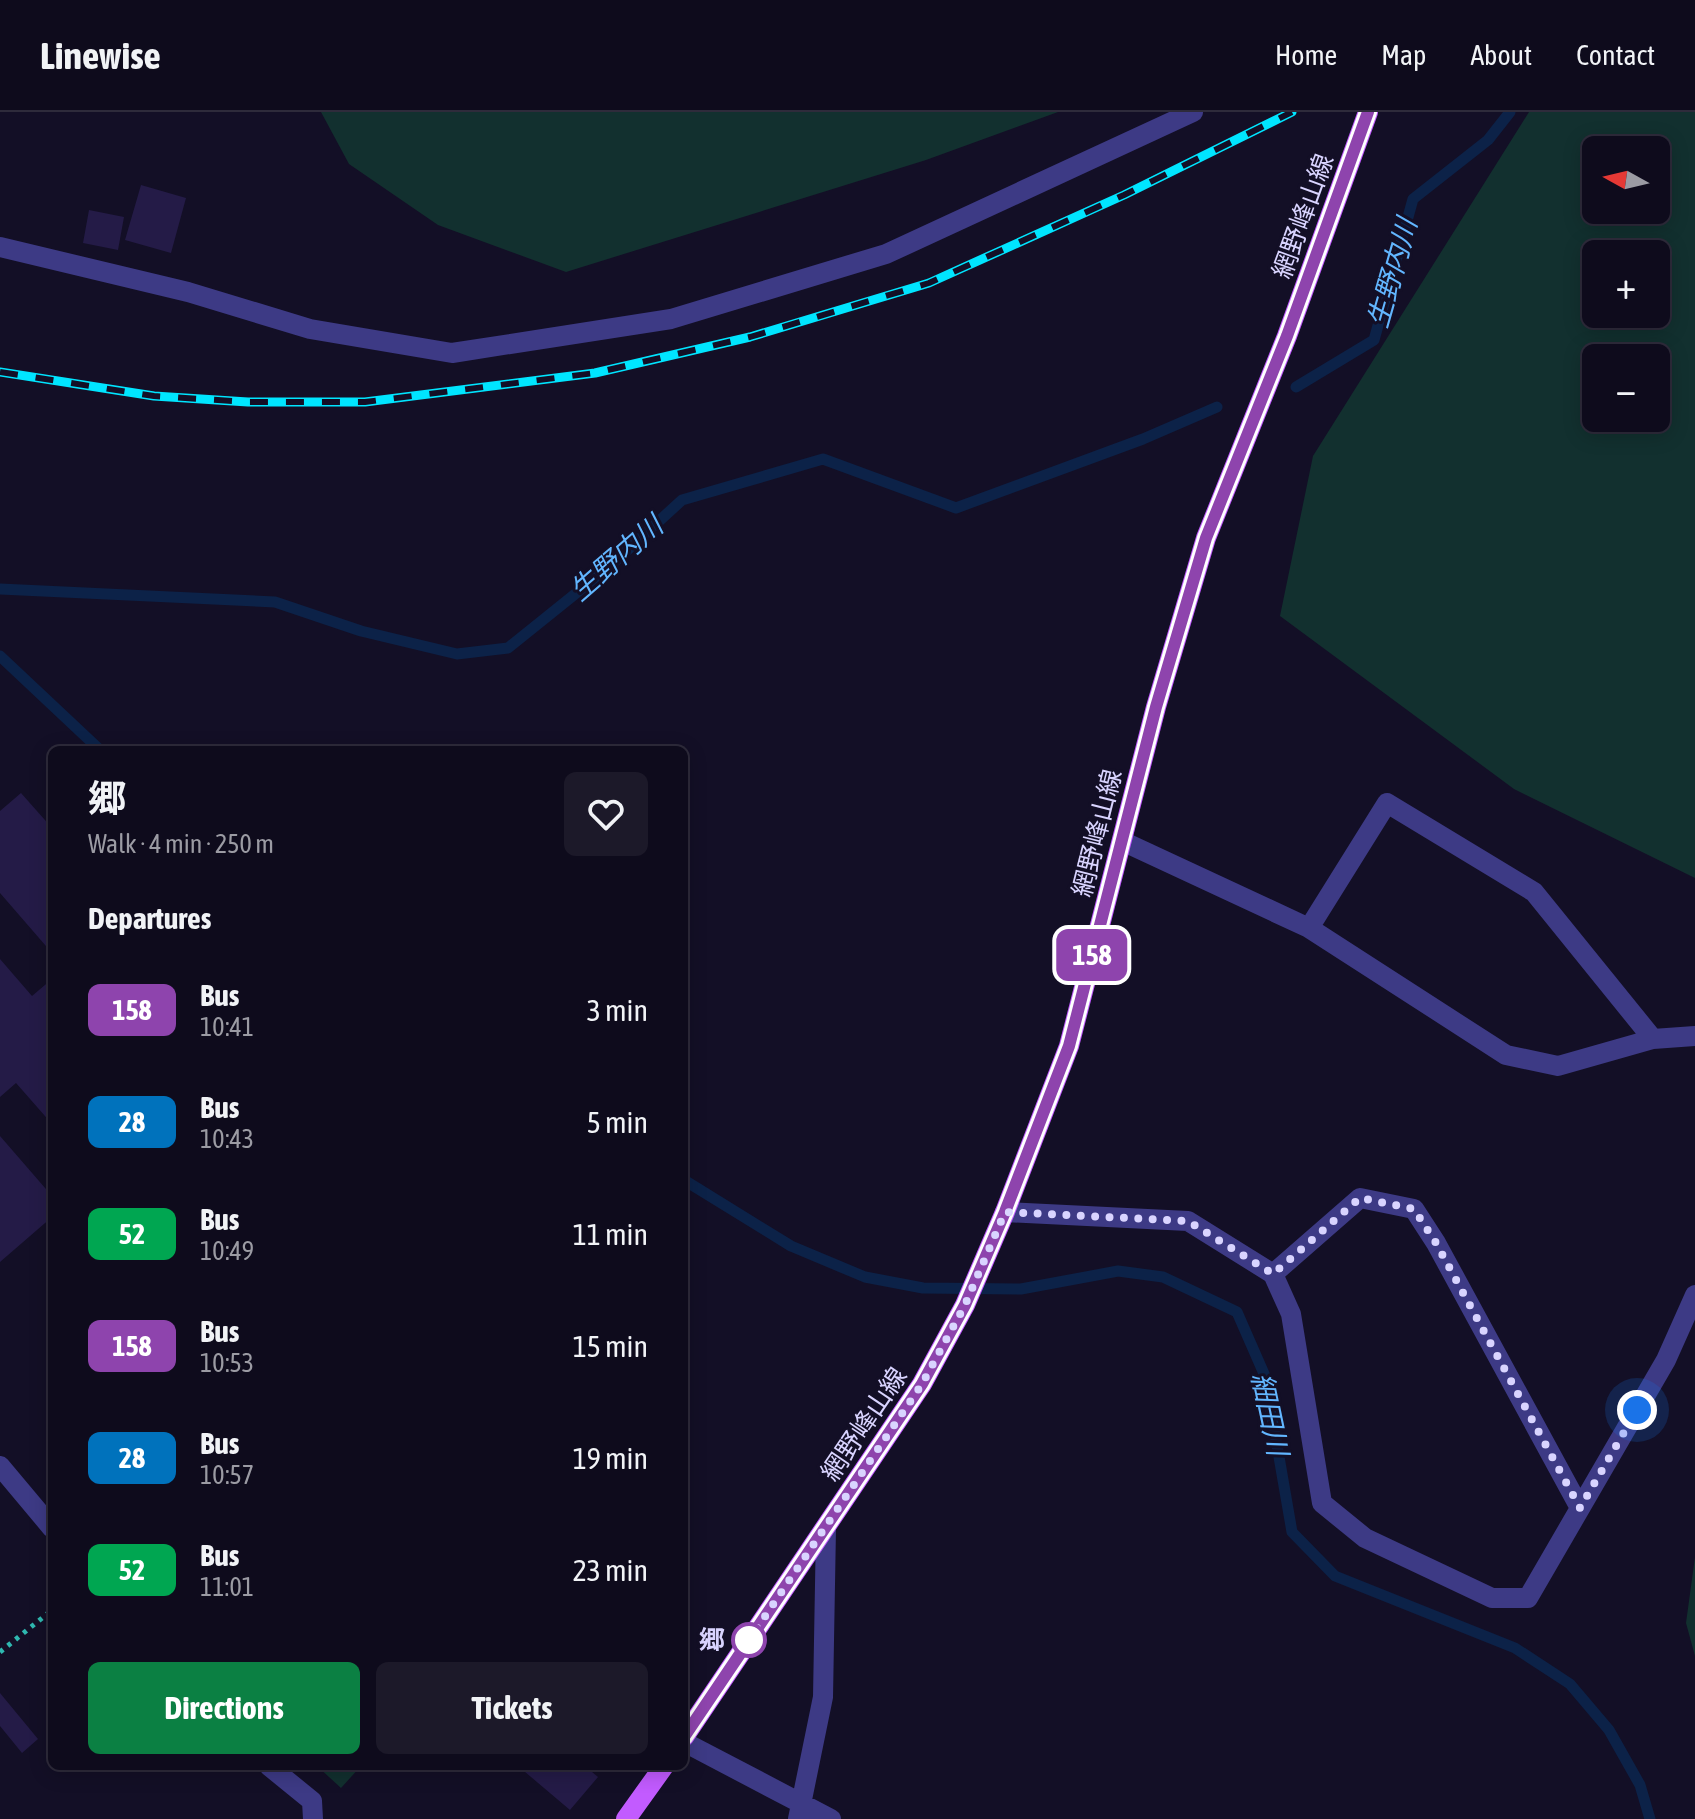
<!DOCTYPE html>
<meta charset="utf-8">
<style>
:root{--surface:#0e0b1c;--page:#1c1929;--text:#f1f3f6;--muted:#9b9ba3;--line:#2e2b3b;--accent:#0b8043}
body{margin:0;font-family:"Asap Condensed","Noto Sans JP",sans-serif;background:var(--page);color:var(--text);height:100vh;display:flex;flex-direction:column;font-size:30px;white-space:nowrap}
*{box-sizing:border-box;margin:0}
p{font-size:26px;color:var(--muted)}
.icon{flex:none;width:44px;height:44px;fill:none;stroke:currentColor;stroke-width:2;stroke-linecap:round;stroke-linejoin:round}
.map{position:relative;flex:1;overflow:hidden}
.sheet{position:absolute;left:48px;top:634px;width:640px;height:1024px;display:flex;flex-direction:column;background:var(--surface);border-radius:12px;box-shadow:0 4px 20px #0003,0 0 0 2px var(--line)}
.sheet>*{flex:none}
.badge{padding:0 16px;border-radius:12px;font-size:28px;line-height:52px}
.needle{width:52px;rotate:278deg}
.controls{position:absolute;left:1582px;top:24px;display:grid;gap:16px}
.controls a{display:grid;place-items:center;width:88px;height:88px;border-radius:12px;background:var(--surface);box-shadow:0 4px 20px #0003,0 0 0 2px var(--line);font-size:40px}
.you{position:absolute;width:40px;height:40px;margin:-20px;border:6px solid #fff;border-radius:50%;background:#1a73e8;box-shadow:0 0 0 12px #1a73e833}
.map>.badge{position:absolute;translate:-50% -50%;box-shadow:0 0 0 4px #fff}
h2{padding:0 40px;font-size:30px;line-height:72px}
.round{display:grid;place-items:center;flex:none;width:84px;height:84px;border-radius:12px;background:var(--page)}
.summary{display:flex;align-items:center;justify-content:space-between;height:136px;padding:0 40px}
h1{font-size:38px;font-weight:700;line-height:60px}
.primary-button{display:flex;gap:16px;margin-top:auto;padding:16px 40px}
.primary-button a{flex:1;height:92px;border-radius:12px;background:var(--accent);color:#fff;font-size:32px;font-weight:700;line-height:92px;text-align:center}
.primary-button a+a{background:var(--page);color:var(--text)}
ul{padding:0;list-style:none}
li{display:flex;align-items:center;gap:24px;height:112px;padding:0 40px}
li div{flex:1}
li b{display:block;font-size:30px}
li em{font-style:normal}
li .badge{min-width:88px;font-weight:700;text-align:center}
header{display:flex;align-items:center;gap:48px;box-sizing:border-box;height:112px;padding:0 40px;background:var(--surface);border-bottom:2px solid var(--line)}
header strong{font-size:38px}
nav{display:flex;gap:44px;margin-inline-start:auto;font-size:28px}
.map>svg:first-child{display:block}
</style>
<header>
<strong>Linewise</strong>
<nav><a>Home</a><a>Map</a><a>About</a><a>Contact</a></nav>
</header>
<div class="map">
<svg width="1695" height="1707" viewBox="0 0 1695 1707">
<rect width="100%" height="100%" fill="#130f26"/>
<!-- green -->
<path fill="#12302f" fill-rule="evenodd" d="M321 0H1058L926 48 566 160 438 113 349 52Z
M1529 0H1695V766L1514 677 1280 504 1313 344ZM1656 38V98H1596V38ZM1656 142V202H1596V142ZM1596 246H1656V306H1596Z
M1695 1445V1544L1686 1511Z
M317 1654H361L341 1676Z"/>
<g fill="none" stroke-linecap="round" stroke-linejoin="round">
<!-- stream -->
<path stroke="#0c2248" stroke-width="11" d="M1296 275 1374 228 1413 87 1488 28 1510 0
M0 477 275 490 361 519 457 542 508 536 610 454 682 388 823 347 956 396 1143 327 1217 295
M0 544 100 638
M684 1068 791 1134 865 1165 923 1176 1021 1177 1118 1159 1163 1165 1237 1200 1265 1264 1292 1420 1335 1464 1515 1536 1570 1572 1609 1618 1640 1673 1650 1707"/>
</g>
<!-- building -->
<path fill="#241b47" d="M141 73 186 86 171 141 125 128Z
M89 98 124 105 118 138 83 131Z
M21 681 52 716V841L0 781V699Z
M0 847 32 884 52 867V1012L16 971 0 985Z
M0 1024 52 1084V1105L0 1150Z
M0 1581 38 1627 22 1641 0 1614Z
M518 1654H585L598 1665 570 1698Z"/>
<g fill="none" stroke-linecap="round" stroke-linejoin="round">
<!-- path -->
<path stroke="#2fb8b0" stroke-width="5" stroke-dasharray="4 6" stroke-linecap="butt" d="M0 1540 52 1498"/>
<!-- minor -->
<path stroke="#3d3a85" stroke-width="20" d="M0 135 188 180 310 217 452 241 671 207 886 142 1193 0
M1122 729 1309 816 1506 943 1558 954 1653 927 1695 924
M1309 816 1387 691 1534 780 1653 927
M1005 1100 1188 1109 1273 1162 1291 1202 1322 1391 1365 1426 1492 1486H1528L1666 1248 1695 1183
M1273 1162 1360 1086 1414 1097 1436 1131 1580 1396
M0 1354 52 1416
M684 1630 831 1707
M269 1654 312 1689 313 1707
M798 1707 823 1585 826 1416"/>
<!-- major -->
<path stroke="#c25bff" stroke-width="20" d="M684 1625 922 1272 965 1193 1005 1100 1069 934 1156 595 1206 426 1287 224 1368 0
M626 1707 664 1654"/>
<!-- rail casing -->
<g stroke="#00e5ff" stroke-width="9">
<path id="rail" d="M0 260 154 284 248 290H365L595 261 750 225 929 171 1124 83 1292 0"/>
</g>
<!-- rail -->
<use href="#rail" stroke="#130f26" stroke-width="6" stroke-dasharray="18" stroke-linecap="butt"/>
</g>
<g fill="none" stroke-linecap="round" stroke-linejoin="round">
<!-- line casing -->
<g stroke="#fff" stroke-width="18">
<path id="line" d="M684 1625 922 1272 965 1193 1005 1100 1069 934 1156 595 1206 426 1287 224 1368 0"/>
</g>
<!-- line -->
<use href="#line" stroke="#8e44ad" stroke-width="12"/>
<!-- walk -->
<path stroke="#d9d4ff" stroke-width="8" stroke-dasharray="0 14.4" d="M749 1528 922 1272 965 1193 1005 1100 1188 1109 1273 1162 1360 1086 1414 1097 1436 1131 1580 1396 1637 1298"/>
</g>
<!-- markers -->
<circle fill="#fff" stroke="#8e44ad" stroke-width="4" cx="749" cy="1528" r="16"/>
<g text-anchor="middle" stroke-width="6" stroke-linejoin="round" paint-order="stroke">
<!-- street labels -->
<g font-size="26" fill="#d9d4ff" stroke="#130f26">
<text transform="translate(1303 104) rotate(-70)" y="9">網野峰山線</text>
<text transform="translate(1097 721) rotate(-76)" y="9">網野峰山線</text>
<text transform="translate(864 1312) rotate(-56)" y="9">網野峰山線</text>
</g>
<!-- stop labels -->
<g font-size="26" font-weight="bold" fill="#d9d4ff" stroke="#130f26" text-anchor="end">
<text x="725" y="1537">郷</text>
</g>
<!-- water labels -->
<g font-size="28" font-style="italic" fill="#62b6ff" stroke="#130f26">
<text transform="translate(1392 161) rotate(-74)" y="10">生野内川</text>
<text transform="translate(616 446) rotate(-41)" y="10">生野内川</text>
<text transform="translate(1270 1302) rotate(78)" y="10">細田川</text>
</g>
</g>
</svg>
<div class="controls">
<a><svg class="needle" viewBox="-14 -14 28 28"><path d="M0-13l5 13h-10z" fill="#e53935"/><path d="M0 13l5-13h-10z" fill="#9b9ba3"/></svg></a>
<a>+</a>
<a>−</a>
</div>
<div class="you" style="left:1637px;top:1298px"></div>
<b class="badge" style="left:1092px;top:843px;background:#8e44ad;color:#fff">158</b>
<section class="sheet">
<div class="summary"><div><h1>郷</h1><p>Walk · 4 min · 250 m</p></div><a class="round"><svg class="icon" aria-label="heart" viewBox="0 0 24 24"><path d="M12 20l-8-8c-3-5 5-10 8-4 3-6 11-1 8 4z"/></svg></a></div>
<h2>Departures</h2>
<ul>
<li><span class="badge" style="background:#8e44ad;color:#fff">158</span><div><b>Bus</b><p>10:41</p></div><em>3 min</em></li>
<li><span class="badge" style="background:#0072bc;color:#fff">28</span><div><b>Bus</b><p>10:43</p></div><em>5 min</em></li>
<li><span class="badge" style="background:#00a651;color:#fff">52</span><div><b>Bus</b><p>10:49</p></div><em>11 min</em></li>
<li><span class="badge" style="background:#8e44ad;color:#fff">158</span><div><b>Bus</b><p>10:53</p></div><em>15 min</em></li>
<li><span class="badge" style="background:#0072bc;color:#fff">28</span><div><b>Bus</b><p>10:57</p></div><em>19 min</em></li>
<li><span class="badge" style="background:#00a651;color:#fff">52</span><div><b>Bus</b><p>11:01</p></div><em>23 min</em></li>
</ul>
<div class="primary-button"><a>Directions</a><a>Tickets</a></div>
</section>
</div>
